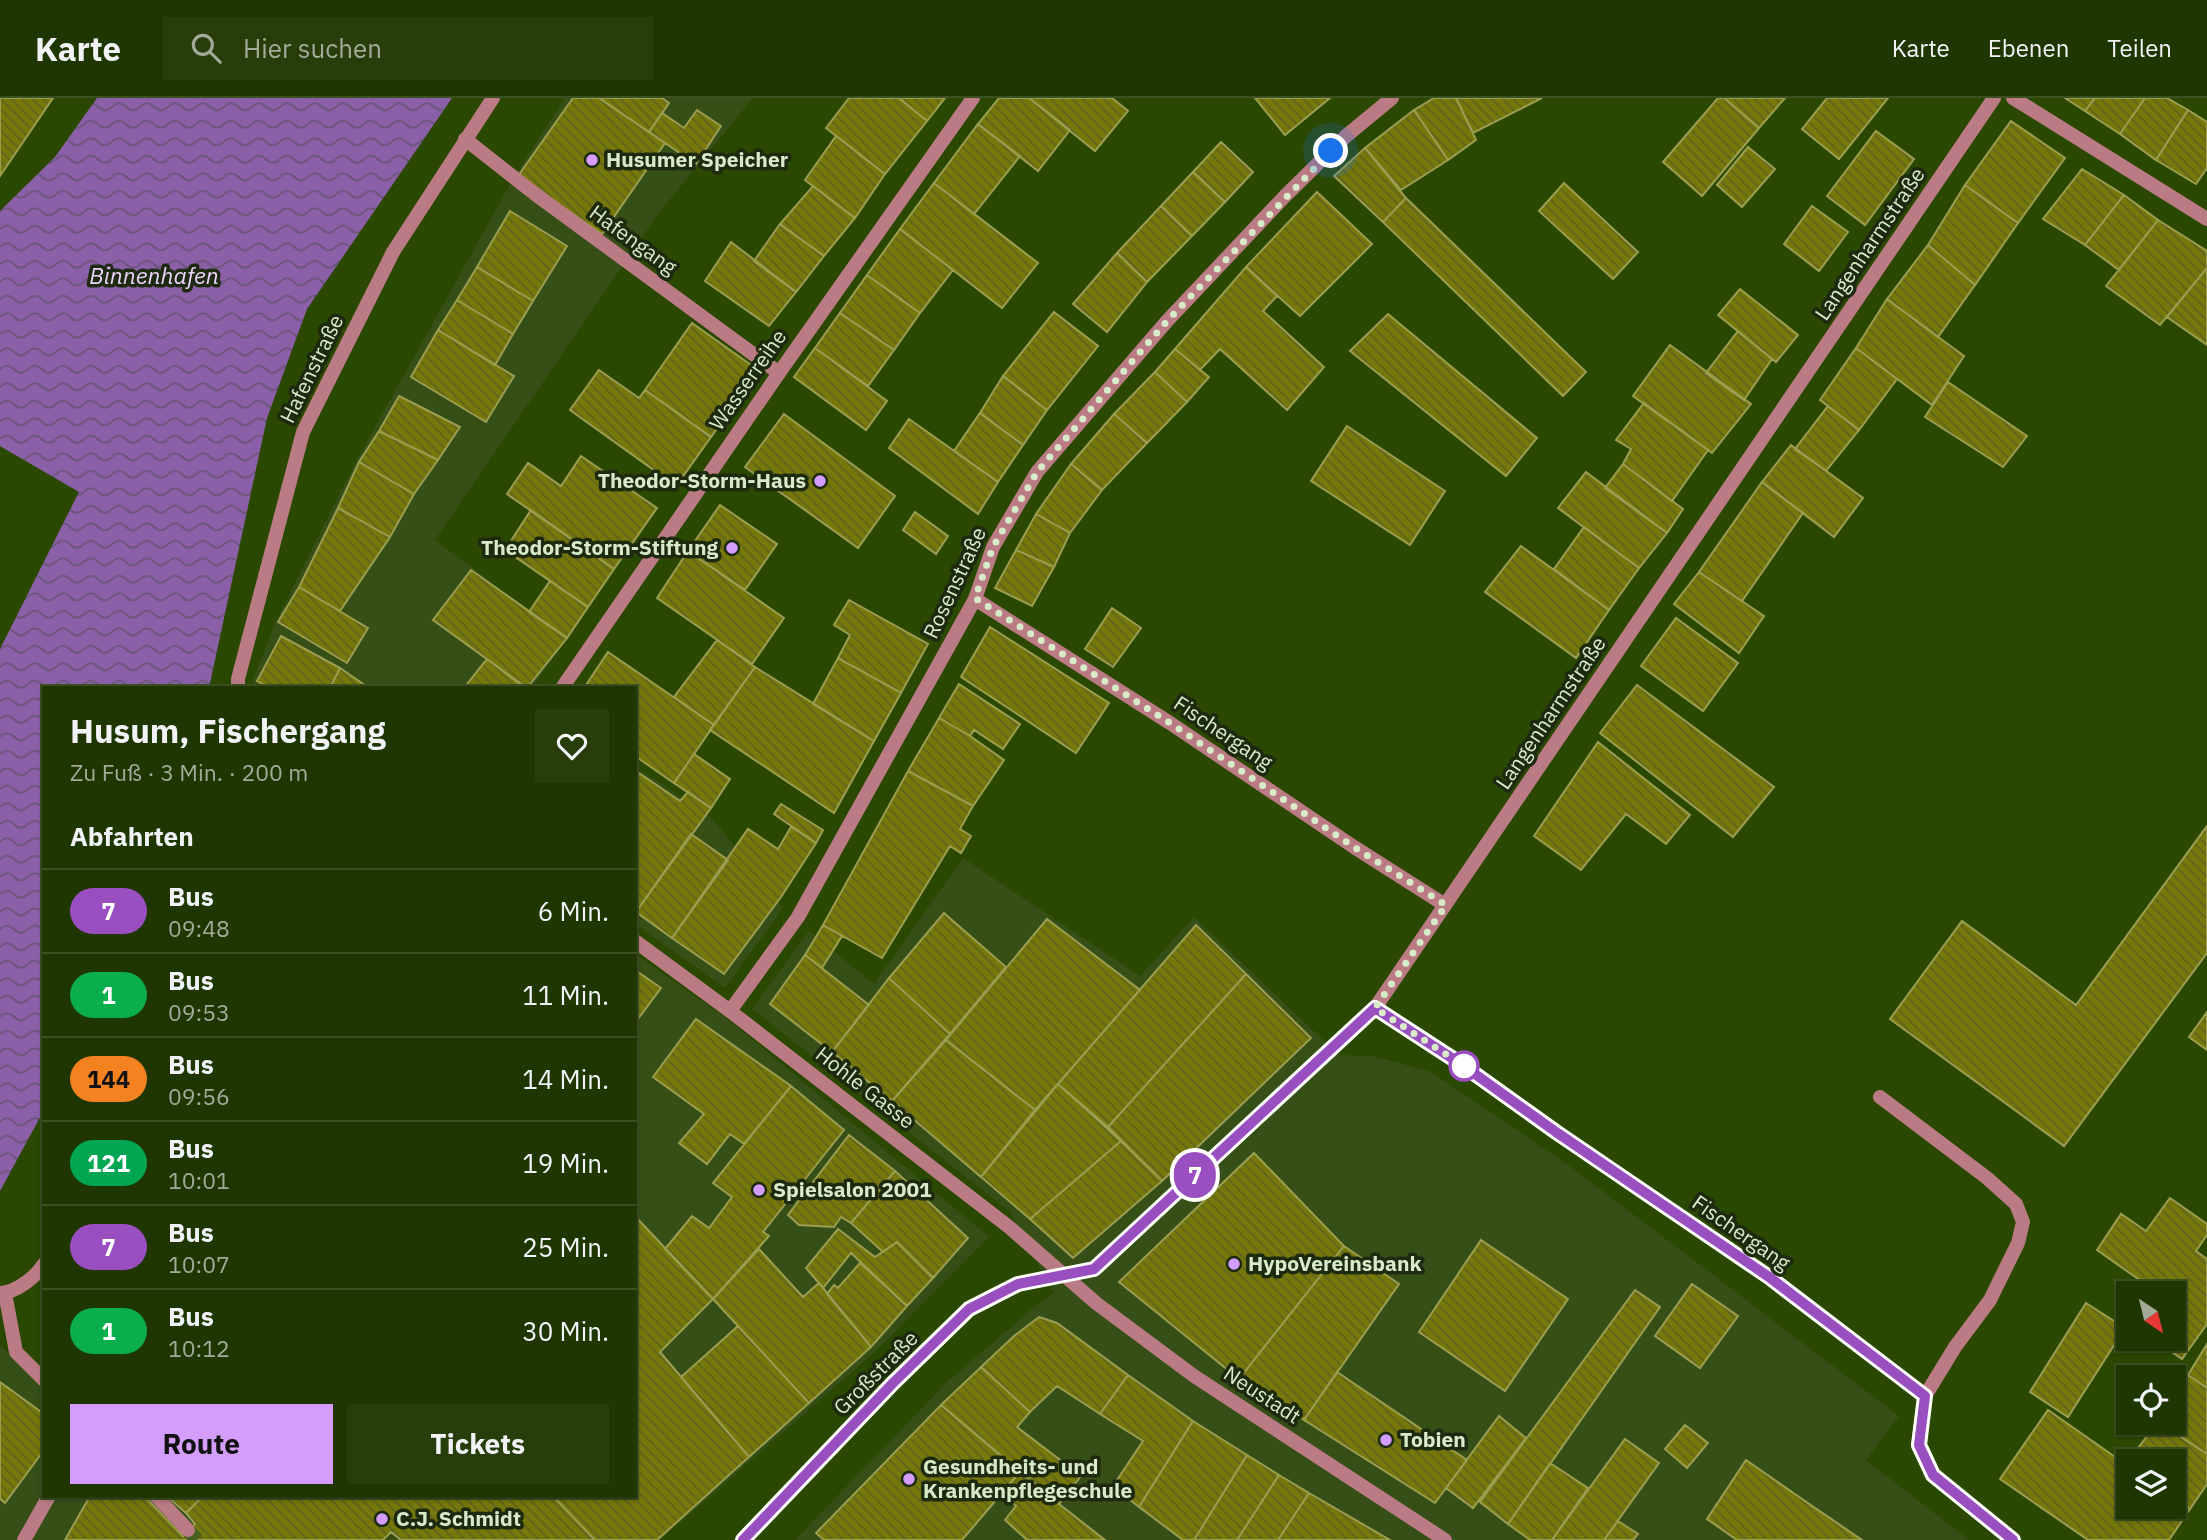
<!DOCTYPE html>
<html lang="de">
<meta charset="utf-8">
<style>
:root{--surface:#203600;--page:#283e0a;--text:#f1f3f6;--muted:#a2ab99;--line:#3d5022;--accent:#d49cfb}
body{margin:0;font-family:"IBM Plex Sans",sans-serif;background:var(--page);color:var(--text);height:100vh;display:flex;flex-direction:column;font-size:26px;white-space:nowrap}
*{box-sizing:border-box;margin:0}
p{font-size:23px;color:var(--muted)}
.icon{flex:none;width:38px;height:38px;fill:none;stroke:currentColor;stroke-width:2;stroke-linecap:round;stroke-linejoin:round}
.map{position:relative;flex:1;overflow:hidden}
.drawer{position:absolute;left:42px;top:588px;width:595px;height:812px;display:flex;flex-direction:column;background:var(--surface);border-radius:0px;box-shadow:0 2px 5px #0004,0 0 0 2px var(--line)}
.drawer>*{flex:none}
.badge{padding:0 14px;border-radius:23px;font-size:24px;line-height:46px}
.needle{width:46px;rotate:145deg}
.controls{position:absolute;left:2116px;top:1183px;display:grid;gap:14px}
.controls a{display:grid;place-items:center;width:70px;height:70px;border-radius:0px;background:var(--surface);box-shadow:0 2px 5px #0004,0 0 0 2px var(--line);font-size:35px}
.you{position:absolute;width:35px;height:35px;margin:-18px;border:5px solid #fff;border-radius:50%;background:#1a73e8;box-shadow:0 0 0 10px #1a73e833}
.map>.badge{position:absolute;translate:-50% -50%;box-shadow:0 0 0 4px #fff}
h2{padding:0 28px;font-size:26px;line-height:63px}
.round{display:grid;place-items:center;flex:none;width:74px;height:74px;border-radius:0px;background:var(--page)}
.overview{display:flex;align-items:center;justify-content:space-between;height:119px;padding:0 28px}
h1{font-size:33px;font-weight:700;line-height:52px}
.action{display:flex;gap:14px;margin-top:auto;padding:14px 28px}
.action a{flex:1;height:80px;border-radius:0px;background:var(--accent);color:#111;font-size:28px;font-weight:700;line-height:80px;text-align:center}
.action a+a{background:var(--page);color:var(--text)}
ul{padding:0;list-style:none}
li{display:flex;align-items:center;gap:21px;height:84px;padding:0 28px;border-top:2px solid var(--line)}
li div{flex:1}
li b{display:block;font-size:26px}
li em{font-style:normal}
li .badge{min-width:77px;font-weight:700;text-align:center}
header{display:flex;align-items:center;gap:42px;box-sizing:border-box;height:98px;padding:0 35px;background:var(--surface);border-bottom:2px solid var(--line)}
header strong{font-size:33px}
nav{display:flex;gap:38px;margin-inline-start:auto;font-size:24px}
.search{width:490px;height:63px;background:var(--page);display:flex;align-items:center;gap:18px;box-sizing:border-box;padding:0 24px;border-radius:0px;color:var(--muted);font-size:26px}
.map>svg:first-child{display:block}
</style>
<header>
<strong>Karte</strong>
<div class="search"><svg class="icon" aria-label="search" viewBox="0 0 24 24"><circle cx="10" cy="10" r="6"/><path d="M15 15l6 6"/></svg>Hier suchen</div>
<nav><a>Karte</a><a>Ebenen</a><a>Teilen</a></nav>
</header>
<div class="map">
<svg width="2207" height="1442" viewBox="0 0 2207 1442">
<defs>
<pattern id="water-waves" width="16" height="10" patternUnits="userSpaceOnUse" patternTransform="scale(1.75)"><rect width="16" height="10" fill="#8c60a9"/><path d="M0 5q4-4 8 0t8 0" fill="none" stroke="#6a5478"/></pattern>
<pattern id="building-back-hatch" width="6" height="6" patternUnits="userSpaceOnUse" patternTransform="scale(1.75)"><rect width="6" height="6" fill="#77780a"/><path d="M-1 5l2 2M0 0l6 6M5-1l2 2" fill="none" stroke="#5f6220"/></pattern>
</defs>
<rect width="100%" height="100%" fill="#2b4800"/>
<!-- built -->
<path fill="#354f17" d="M565 0H753L658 116 435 442 567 540 532 590H260L252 584 276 523 356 363 517 74Z
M635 668 713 721 783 810 725 890 635 826Z
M963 760 1140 878 1194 819 1339 957 1374 958 1431 974 1567 1066 1899 1318 1866 1362 1969 1442H795L948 1283 1033 1210 1054 1195 1010 1114 752 911 809 833 874 886Z
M635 856 729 922 989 1139 876 1253 660 1442H0V1247L44 1291V1398H635Z"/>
<!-- water -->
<path fill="url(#water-waves)" d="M97 0H452L307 211 267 320 209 590H44V1012L0 1093V551L79 394 0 348V113L55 59Z"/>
<!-- building -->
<path fill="url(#building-back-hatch)" stroke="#9b9e51" stroke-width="2" d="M0 0H53L0 78Z
M573 0H599L665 45 602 136 518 78Z
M599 0H662L669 5 649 34Z
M849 0H899L927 23 885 76 826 30Z
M899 0H945L927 23Z
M999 0H1029L1070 32 1038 73 978 26Z
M1029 0H1112L1128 13 1095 53Z
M1255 0H1330L1285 37Z
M1434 0H1456L1476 42 1448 62 1414 12Z
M1456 0H1542L1473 35Z
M1718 0H1724L1759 30 1702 98 1663 64Z
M1724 0H1785L1759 30Z
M1827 0H1888L1839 61 1802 31Z
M2065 0H2095L2085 13Z
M2095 0H2145L2120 36 2085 13Z
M2145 0H2167L2188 12 2156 62 2120 36Z
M697 12 721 28 696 66 649 34 662 15 684 30Z
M1414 12 1448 62 1401 92 1365 50Z
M2188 12 2207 24V70L2196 86 2156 62Z
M2011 23 2065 60 2018 125 1965 87Z
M978 26 1020 58 974 116 934 85Z
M1876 33 1914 61 1865 127 1827 98Z
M836 38 885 76 855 120 805 82Z
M1221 44 1253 74 1225 104 1193 74Z
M1748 49 1775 71 1742 109 1717 87Z
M1365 50 1406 100 1383 124 1334 78Z
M2082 71 2124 97 2085 147 2043 121Z
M1193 74 1225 104 1192 138 1161 108Z
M934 85 1038 165 1002 210 900 131Z
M1564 85 1638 154 1613 181 1539 113Z
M1965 87 2018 125 1975 187 1928 147Z
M813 88 855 120 824 158 780 126Z
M1317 94 1372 146 1300 218 1246 169Z
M2124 97 2158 122 2119 172 2085 147Z
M1406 100 1586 274 1563 298 1383 124Z
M1161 108 1192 138 1147 184 1117 155Z
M1812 108 1848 134 1819 173 1784 146Z
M510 113 567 148 533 203 477 169Z
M2158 122 2207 153V170L2160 227 2106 188Z
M780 126 824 158 796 194 754 163Z
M900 131 953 172 920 215 867 177Z
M731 144 796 194 769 228 705 183Z
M1928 147 1975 187 1938 239 1887 201Z
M1117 155 1147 184 1107 234 1073 206Z
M477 169 533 203 513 236 457 202Z
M1246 169 1277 198 1263 213 1324 269 1287 312 1220 251 1200 272 1175 251Z
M2207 170V247L2167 219Z
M867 177 920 215 894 252 840 215Z
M1740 191 1798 237 1776 264 1718 217Z
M1887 201 1964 258 1932 307 1856 250Z
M457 202 513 236 495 267 438 232Z
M1054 214 1098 248 1047 312 1003 278Z
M840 215 894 252 868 288 815 250Z
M1388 216 1537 340 1506 378 1350 253Z
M692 225 758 272 711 339 645 292Z
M438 232 514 278 486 324 411 279Z
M1738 233 1772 261 1744 302 1706 275Z
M1670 247 1751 306 1712 355 1633 298Z
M815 250 887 303 866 332 794 279Z
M1856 250 1897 281 1859 332 1820 302Z
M1175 251 1209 279 1187 304 1155 274Z
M599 272 639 300 645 292 711 339 676 388 570 312Z
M1155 274 1187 304 1147 345 1114 316Z
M1003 278 1047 312 1023 347 980 315Z
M1948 284 2027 338 2003 369 1925 319Z
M399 298 460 329 438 362 379 333Z
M1644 305 1708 352 1672 403 1623 366 1631 351 1616 342Z
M1828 308 1859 332 1826 373 1795 351Z
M980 315 1023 347 998 384 954 353Z
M784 316 895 398 858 450 745 369Z
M1114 316 1147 345 1102 392 1071 366Z
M909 321 998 384 978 416 889 350Z
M1347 328 1445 393 1410 447 1311 383Z
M379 333 438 362 414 396 359 364Z
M1791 347 1863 400 1834 439 1762 384Z
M581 358 657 410 614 471 507 396 528 365 561 388Z
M359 364 414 396 390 439 338 410Z
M1071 366 1102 392 1070 435 1036 416Z
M1623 366 1683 411 1667 435 1605 390Z
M1586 374 1667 435 1639 470 1558 410Z
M1762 384 1803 415 1742 503 1699 474Z
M720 407 777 446 745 492 688 453Z
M338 410 390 439 340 513 299 489Z
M531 412 614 471 588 509 505 452Z
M915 414 948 438 936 456 903 432Z
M1036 416 1070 435 1054 469 1016 452Z
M1584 429 1639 470 1609 512 1554 471Z
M1521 448 1609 512 1576 560 1485 494Z
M1016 452 1054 469 1032 508 995 490Z
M688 453 784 520 752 566 657 500Z
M471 472 567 540 527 590 433 522Z
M1699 474 1764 518 1739 555 1674 506Z
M550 483 588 509 567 540 529 514Z
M299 489 368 530 347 565 278 524Z
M849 502 928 546 901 595 838 560 850 537 834 527Z
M1112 510 1141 530 1113 569 1085 551Z
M1676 520 1738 565 1703 613 1641 568Z
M990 529 1109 605 1076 655 961 579Z
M281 538 340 570 330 590H270L257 583Z
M717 542 755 569 714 627 674 599Z
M608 554 714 627 674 685 635 658V590H584Z
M838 560 901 595 874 643 813 606Z
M487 561 525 590H464Z
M755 569 874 643 834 715 710 632Z
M340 570 369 590H330Z
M959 586 1020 626 1003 651 974 632 970 638 939 620Z
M1637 587 1774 689 1733 739 1600 635Z
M939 620 970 638 1004 662 973 708 908 673Z
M1598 644 1690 717 1666 746 1626 716 1581 772 1534 738Z
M694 656 730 681 711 710 674 685Z
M908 673 973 708 960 731 971 738 961 755 950 748 882 860 823 827Z
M639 675 680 703 688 694 711 710 636 814 635 681Z
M781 706 823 732 816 745 774 716Z
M2207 728V855L2064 1048 1890 921 1962 823 2076 907Z
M791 729 816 745 781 799 724 876 672 840 748 731 778 751Z
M691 736 728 762 672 840 636 814Z
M944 815 1006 869 950 936 889 880Z
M1047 821 1140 892 1035 1012 946 942Z
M823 827 842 838 822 870 805 857Z
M1196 827 1246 876 1108 1029 1058 986Z
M805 857 869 907 832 954 770 906Z
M635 872 661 890 635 925Z
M1246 876 1311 940 1162 1083 1108 1029Z
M889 880 950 936 892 1003 832 954Z
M2207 914V952L2189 939Z
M696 921 791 988 744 1046 730 1036 707 1066 679 1045 704 1016 653 979Z
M946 942 1035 1012 981 1079 892 1003Z
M1058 986 1121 1043 1030 1121 981 1079Z
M791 988 844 1032 763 1134 769 1138 713 1201 665 1151 692 1118 709 1130 732 1099 713 1085Z
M849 1037 895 1073 851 1125 841 1119 834 1129 799 1127 788 1117Z
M1121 1043 1162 1083 1073 1160 1030 1121Z
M1254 1055 1344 1148 1239 1281 1119 1184Z
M895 1073 968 1140 933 1180 897 1144 883 1154 851 1125Z
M2170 1100 2207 1126V1137L2196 1153 2207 1161V1226L2182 1261 2153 1241H2174V1195H2132L2141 1183 2097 1152 2121 1116 2146 1133Z
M635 1118 713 1201 660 1254 749 1359 657 1442H595L553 1398H635Z
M838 1131 875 1159 897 1144 933 1180 907 1208 851 1155 823 1190 806 1170Z
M1481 1142 1568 1201 1505 1293 1419 1234Z
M1344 1148 1399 1186 1304 1322 1239 1281Z
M759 1151 803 1199 819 1185 871 1249 809 1305 713 1201Z
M860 1165 907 1208 871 1249 827 1196 834 1187 838 1190Z
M1692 1186 1738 1218 1700 1270 1655 1238Z
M1635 1192 1660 1209 1508 1426 1480 1404Z
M2086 1205 2125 1230 2068 1319 2030 1294Z
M1039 1219 1057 1225 1128 1277 1100 1316 1057 1288 1030 1314 981 1269 1014 1238Z
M738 1228 809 1305 749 1359 681 1279Z
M2207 1246V1290L2188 1277Z
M981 1269 1030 1314 1017 1329 1081 1378 1059 1406 941 1307Z
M1337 1274 1467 1362 1435 1405 1304 1322Z
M1128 1277 1193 1323 1139 1409 1113 1388 1143 1343 1100 1316Z
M2188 1277 2207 1290V1356L2160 1325H2174V1295Z
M0 1284 44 1316V1352L5 1405 0 1401Z
M941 1307 1020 1374 962 1442H824L816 1435Z
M2048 1312 2128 1368V1409H2174V1400L2190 1411 2169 1442H2088L2000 1381Z
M1499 1318 1526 1340 1473 1410 1446 1390Z
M1193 1323 1247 1357 1194 1442H1183L1139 1409Z
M2157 1325H2160L2207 1356V1386L2190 1411 2174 1400V1363H2128V1368L2126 1366Z
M1685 1327 1708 1345 1687 1370 1665 1351Z
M1625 1341 1659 1365 1604 1442H1552Z
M1247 1357 1279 1377 1237 1442H1194Z
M1746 1362 1805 1403 1862 1442H1737L1707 1421Z
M1550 1365 1588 1390 1552 1442H1530L1508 1426Z
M1020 1374 1059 1406 1105 1442H1027L1005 1422 1016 1408 1001 1395Z
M1279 1377 1309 1395 1278 1442H1237Z
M1309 1395 1390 1442H1278Z
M90 1398H144L183 1438 195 1426 186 1415 203 1398H553L595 1442H401L391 1434 383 1442H65Z
M167 1398H203L186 1415Z
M1618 1423 1638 1436 1633 1442H1604Z"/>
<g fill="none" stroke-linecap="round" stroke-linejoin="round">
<!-- pedestrian-tunnel -->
<path stroke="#45601e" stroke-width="14" stroke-dasharray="14 7" stroke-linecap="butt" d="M188 1432 197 1442"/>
<!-- service -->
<path stroke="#bb7b84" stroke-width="14" d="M1880 999 1987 1080 2016 1106 2023 1124 2018 1145 1990 1202 1955 1249 1925 1298"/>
<!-- pedestrian -->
<path stroke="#bb7b84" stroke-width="14" d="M465 41 535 96 779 275
M238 590V581L303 334 393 154 493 0
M1064 1177 1096 1205 1194 1278 1445 1442
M5 1195 16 1254 44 1282
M156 1398 188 1432
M24 1442 49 1398"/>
<!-- minor -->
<path stroke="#bb7b84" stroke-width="14" d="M2013 0 2207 121
M975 501 1170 625 1354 749 1445 807
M562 590 779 275 973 0
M635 843 730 913 1009 1129 1064 1177
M1375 910 1461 966 1556 1034 1769 1179 1925 1298 1918 1347 1933 1377 2013 1442
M730 913 798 819 975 501 993 449 1037 374 1167 223 1285 98 1346 38 1392 0
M0 1195C15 1195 36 1179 44 1166
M743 1442 893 1285 969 1211 1018 1186 1094 1171 1375 910 1994 0"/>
</g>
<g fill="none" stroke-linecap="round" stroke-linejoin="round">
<!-- line casing -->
<g stroke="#fff" stroke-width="16">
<path id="line" d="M743 1442 893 1285 969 1211 1018 1186 1094 1171 1375 910 1461 966 1556 1034 1769 1179 1925 1298 1919 1347 1933 1377 2013 1442"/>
</g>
<!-- line -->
<use href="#line" stroke="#9a4fc0" stroke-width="10"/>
<!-- walk -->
<path stroke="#d8ebc8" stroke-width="7" stroke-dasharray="0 12.6" d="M1331 53 1167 223 1037 374 993 449 975 500 1170 625 1354 749 1446 807 1375 910 1464 968"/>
</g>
<!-- markers -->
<g fill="#d49cfb" stroke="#1d2a0f" stroke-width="2.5">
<circle cx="592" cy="62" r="7"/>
<circle cx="820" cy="383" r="7"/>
<circle cx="732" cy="450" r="7"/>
<circle cx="759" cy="1092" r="7"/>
<circle cx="1234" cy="1166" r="7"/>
<circle cx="1386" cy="1342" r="7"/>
<circle cx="909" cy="1381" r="7"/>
<circle cx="382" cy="1421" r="7"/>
</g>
<circle fill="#fff" stroke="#9a4fc0" stroke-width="3.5" cx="1464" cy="968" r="14"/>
<g text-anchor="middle" stroke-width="7" stroke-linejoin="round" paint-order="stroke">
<!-- poi labels -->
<g font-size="21" font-weight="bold" fill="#d8ebc8" stroke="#1d2a0f" text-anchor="start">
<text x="606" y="69">Husumer Speicher</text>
<text x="806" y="390" text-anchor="end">Theodor-Storm-Haus</text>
<text x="718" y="457" text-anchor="end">Theodor-Storm-Stiftung</text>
<text x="773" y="1099">Spielsalon 2001</text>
<text x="1248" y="1173">HypoVereinsbank</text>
<text x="1400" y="1349">Tobien</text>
<text x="923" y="1376">Gesundheits- und<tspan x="923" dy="24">Krankenpflegeschule</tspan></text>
<text x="396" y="1428">C.J. Schmidt</text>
</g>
<!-- street labels -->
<g font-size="21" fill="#d8ebc8" stroke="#1d2a0f">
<text transform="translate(633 142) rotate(36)" y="7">Hafengang</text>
<text transform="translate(1870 146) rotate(-56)" y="7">Langenharmstraße</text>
<text transform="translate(312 271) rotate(-64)" y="7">Hafenstraße</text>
<text transform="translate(748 282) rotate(-55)" y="7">Wasserreihe</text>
<text transform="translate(955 485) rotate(-65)" y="7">Rosenstraße</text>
<text transform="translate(1551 615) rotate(-56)" y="7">Langenharmstraße</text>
<text transform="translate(1223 635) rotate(34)" y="7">Fischergang</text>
<text transform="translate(865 990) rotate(38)" y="7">Hohle Gasse</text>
<text transform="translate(1741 1135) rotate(35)" y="7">Fischergang</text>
<text transform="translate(876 1275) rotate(-45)" y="7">Großstraße</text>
<text transform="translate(1262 1297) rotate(33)" y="7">Neustadt</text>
</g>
<!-- water labels -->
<g font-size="23" font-style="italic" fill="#ead3fb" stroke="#1d2a0f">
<text x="154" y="186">Binnenhafen</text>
</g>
</g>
</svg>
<div class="controls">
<a><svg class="needle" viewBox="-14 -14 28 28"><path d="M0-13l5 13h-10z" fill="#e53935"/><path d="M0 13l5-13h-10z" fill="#a2ab99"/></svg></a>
<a><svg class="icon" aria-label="locate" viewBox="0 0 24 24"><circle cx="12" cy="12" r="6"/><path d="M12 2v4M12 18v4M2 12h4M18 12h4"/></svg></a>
<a><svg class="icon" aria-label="layers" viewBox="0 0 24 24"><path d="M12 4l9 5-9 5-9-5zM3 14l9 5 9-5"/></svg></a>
</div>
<div class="you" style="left:1331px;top:53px"></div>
<b class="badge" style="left:1195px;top:1077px;background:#9a4fc0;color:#fff">7</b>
<section class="drawer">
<div class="overview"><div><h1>Husum, Fischergang</h1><p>Zu Fuß · 3 Min. · 200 m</p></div><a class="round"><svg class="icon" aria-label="heart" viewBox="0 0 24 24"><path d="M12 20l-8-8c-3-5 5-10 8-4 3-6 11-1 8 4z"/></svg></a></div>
<h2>Abfahrten</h2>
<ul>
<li><span class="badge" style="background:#9a4fc0;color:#fff">7</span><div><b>Bus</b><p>09:48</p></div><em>6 Min.</em></li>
<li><span class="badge" style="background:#0aae4b;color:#fff">1</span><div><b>Bus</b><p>09:53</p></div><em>11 Min.</em></li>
<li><span class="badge" style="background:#f58220;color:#111">144</span><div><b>Bus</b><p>09:56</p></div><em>14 Min.</em></li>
<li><span class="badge" style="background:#00a651;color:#fff">121</span><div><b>Bus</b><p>10:01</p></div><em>19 Min.</em></li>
<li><span class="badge" style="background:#9a4fc0;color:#fff">7</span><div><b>Bus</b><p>10:07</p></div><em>25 Min.</em></li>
<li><span class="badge" style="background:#0aae4b;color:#fff">1</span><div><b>Bus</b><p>10:12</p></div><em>30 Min.</em></li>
</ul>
<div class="action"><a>Route</a><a>Tickets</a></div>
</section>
</div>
